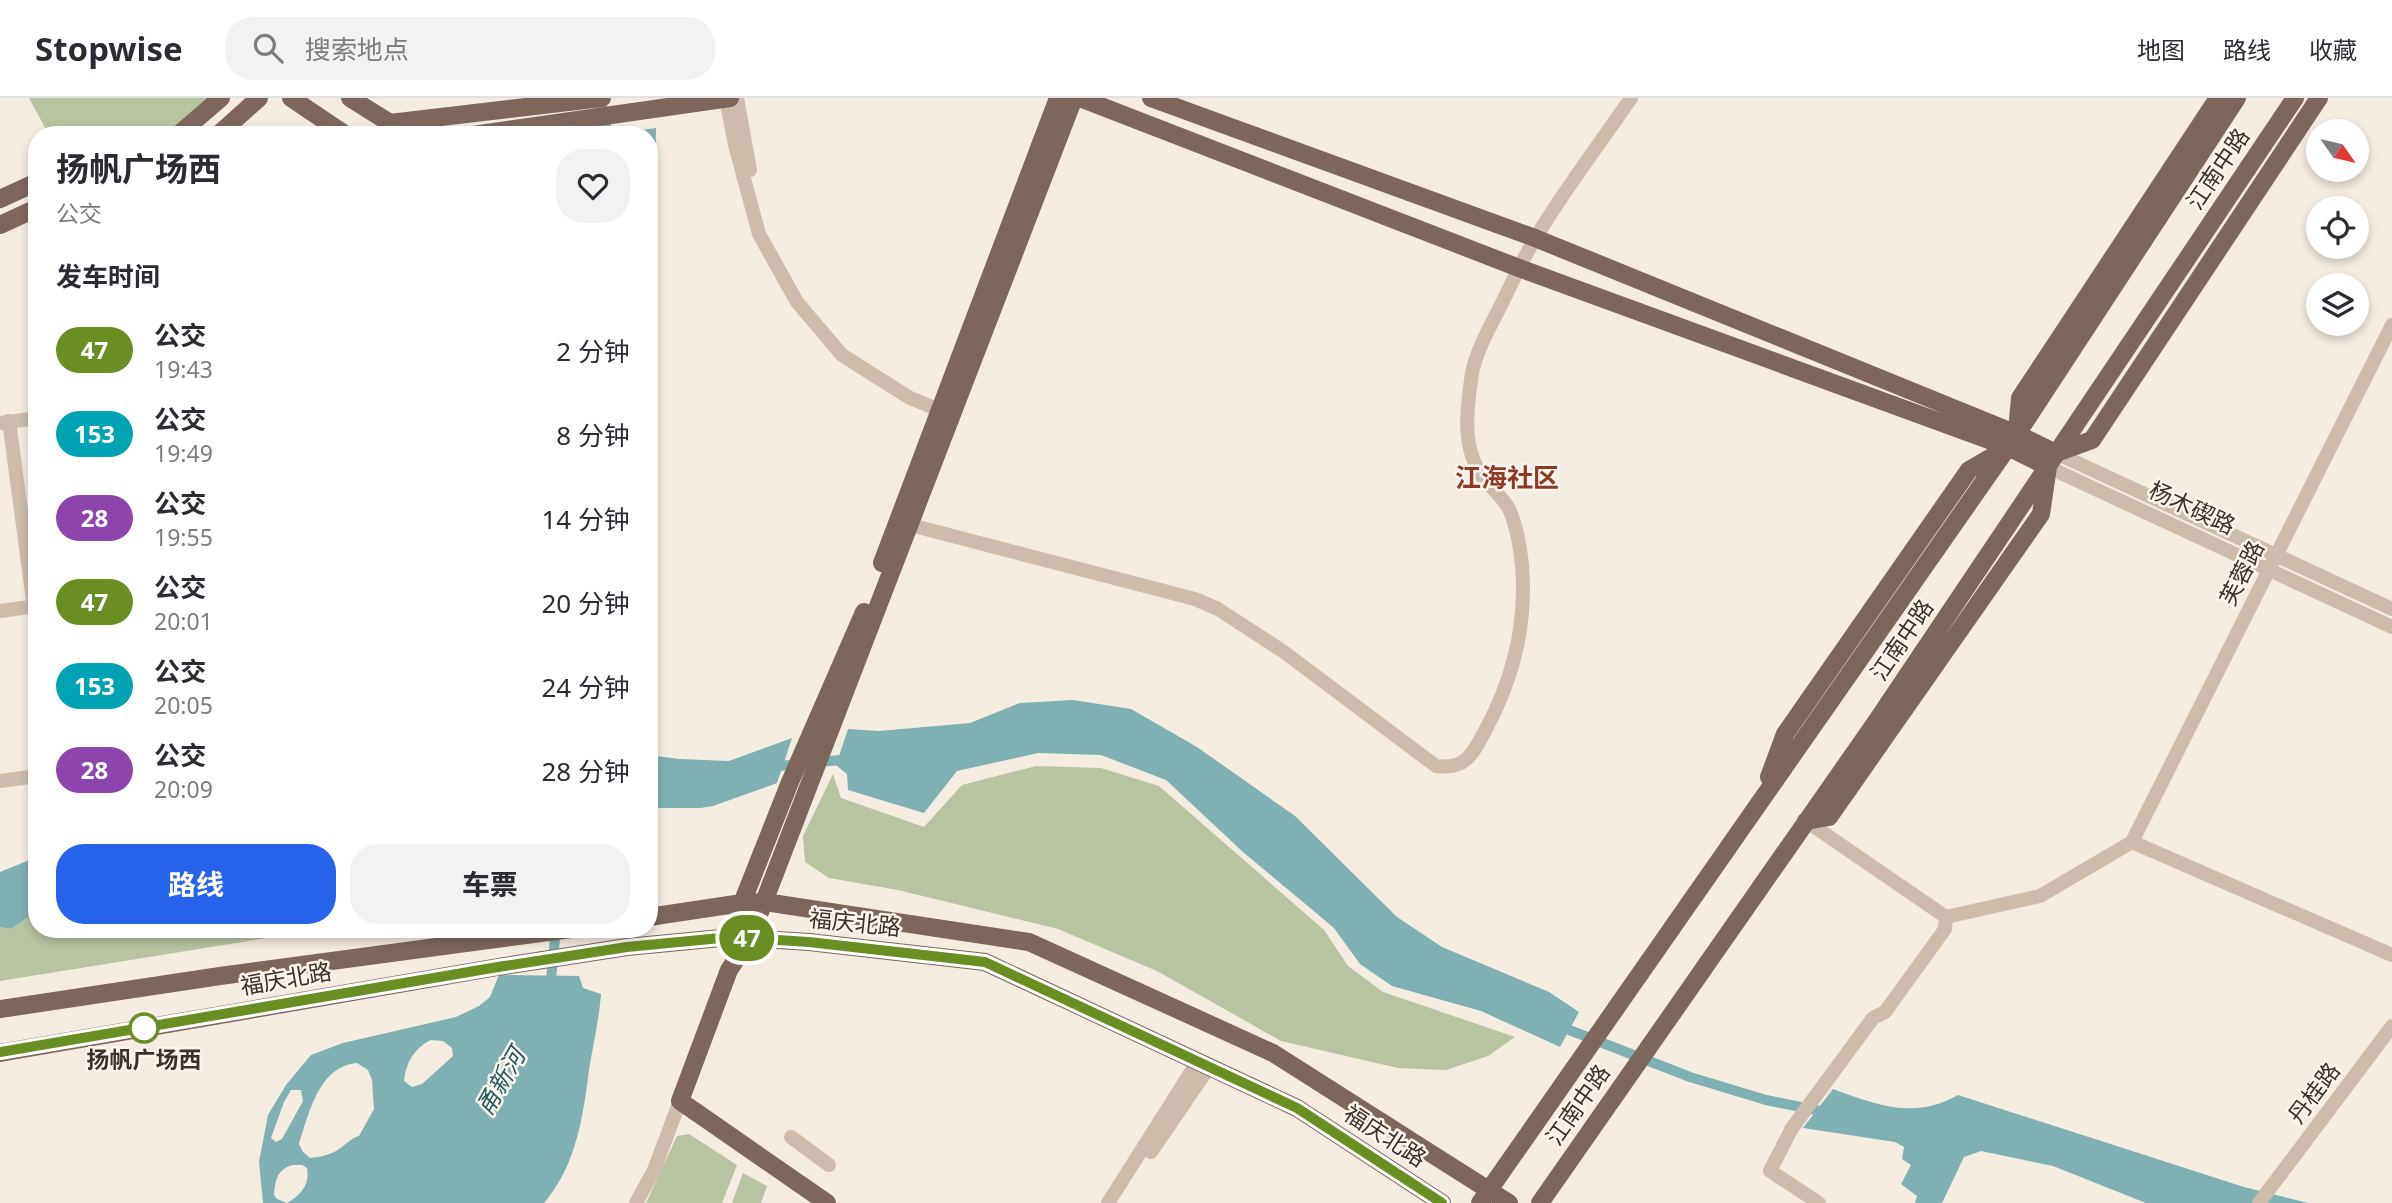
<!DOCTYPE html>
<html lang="zh">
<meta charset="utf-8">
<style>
:root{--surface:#fff;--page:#f2f2f3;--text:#2b2b33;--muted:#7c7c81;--line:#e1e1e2;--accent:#2563eb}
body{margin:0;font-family:"Noto Sans","Noto Sans SC",sans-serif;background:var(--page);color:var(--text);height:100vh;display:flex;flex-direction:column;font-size:26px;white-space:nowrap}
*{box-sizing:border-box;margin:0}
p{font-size:23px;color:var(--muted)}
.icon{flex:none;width:38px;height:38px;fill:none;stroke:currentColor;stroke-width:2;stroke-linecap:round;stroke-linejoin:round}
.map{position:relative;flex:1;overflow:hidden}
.sheet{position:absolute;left:28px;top:28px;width:630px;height:812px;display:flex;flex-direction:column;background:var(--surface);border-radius:28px;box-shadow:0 4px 10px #0003}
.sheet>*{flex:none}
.badge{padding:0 14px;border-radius:23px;font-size:24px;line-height:46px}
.needle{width:46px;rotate:124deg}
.buttons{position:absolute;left:2306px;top:21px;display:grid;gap:14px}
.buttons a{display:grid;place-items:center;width:63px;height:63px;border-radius:50%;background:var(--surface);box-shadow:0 4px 10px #0003;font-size:35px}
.map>.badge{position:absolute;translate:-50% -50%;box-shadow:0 0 0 4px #fff}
h2{padding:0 28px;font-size:26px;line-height:63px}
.round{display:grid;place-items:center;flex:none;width:74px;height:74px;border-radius:28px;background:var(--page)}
.headline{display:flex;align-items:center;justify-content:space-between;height:119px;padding:0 28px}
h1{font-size:33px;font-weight:700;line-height:52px}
.button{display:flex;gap:14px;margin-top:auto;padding:14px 28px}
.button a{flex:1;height:80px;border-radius:28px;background:var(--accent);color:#fff;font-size:28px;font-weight:700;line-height:80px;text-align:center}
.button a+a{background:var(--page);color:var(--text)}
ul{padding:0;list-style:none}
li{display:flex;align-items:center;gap:21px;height:84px;padding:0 28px}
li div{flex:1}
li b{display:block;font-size:26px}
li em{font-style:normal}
li .badge{min-width:77px;font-weight:700;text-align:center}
header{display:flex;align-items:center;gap:42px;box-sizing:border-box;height:98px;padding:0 35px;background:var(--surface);border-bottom:2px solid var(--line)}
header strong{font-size:33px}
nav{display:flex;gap:38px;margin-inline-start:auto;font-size:24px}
.search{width:490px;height:63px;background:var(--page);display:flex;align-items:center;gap:18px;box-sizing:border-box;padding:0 24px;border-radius:28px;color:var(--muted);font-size:26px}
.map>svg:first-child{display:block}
</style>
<header>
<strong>Stopwise</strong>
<div class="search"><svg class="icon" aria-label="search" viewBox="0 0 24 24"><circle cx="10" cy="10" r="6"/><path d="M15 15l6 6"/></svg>搜索地点</div>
<nav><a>地图</a><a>路线</a><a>收藏</a></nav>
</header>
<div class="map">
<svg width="2392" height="1105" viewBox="0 0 2392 1105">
<rect width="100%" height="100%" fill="#f4ebe1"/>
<!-- green -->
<path fill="#b8c4a0" d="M29 0H227L212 14 155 36 49 37Z
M1036 668 1101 670 1159 688 1324 832 1348 868 1383 894 1515 939 1488 958 1446 972 1398 970 1281 943 1157 873 1058 831 898 792 829 780 805 764 803 738 833 676 841 700 924 729 962 687Z
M37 813V831H322L0 883V829L11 831Z
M689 1036 737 1067 722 1105H646L677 1038Z
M743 1075 767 1088 761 1105H732Z"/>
<!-- water -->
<path fill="#7fb0b2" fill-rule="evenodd" d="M656 30 650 406 653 531 649 548V37H606Z
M1073 602 1131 611 1197 649 1295 718 1397 819 1442 849 1549 894 1579 914 1560 949 1481 913 1392 888 1360 866 1334 830 1243 754 1166 682 1101 657 1038 655 957 673 924 715 848 692 847 676 836 667 848 631 879 633 970 625 1020 605Z
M792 640 777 685 713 708 700 710H649V657L679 661 729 663Z
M37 759V813L11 831 0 829V774Z
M499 877 579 878 583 890 601 896C599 922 593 947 589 972 583 1019 576 1068 544 1105H263L259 1064 268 1017 286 987 311 957 343 945 456 919 479 908 490 899ZM431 942 443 943 452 950 453 958 422 986 412 989 404 983C406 965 414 950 431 942ZM357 965 368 972 372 982 374 1011 359 1038C350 1040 343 1050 334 1054 326 1058 318 1059 310 1060L303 1054 299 1046C309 1015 319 968 357 965ZM291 992H301L303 1003 282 1041 276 1044 271 1040 284 1004ZM293 1067H302L307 1070C310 1087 301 1097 287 1105L277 1101 274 1097C275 1083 277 1071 293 1067Z
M1833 991C1877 1007 1914 1022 1958 997L2244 1089 2308 1105H2146L2053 1068 1981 1053 1964 1059 1942 1105H1915L1917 1098 1901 1086 1911 1067 1902 1061 1904 1049 1895 1044 1803 1030Z"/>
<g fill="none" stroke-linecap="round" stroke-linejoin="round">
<!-- canal -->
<path stroke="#7fb0b2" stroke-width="10" d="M606 37V13
M769 669 850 661
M550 891 556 831
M1559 928 1690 979 1766 1002 1830 1015"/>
<!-- minor -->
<path stroke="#cdbbac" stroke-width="14" d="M726 0 735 47 759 136 797 204 842 257 910 300 947 315
M737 0 750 72
M9 323 37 532
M1 325 37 320
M2056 355 2392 511
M2048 369 2392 529
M900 422 918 429 1195 501 1218 511 1284 554 1436 668C1467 672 1473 655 1486 631 1514 579 1527 526 1522 467 1520 448 1517 428 1509 411 1503 399 1490 389 1482 378 1461 348 1467 310 1472 275 1477 251 1490 229 1501 207 1512 185 1522 162 1535 141 1564 92 1599 47 1631 0
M0 513 37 508
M0 683 37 678
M1806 723 1946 819 2040 798 2132 744
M2132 744 2392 227
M2132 744 2392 857
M791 1039 829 1067
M1151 1054 1209 969
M636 1105 654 1072 680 1003
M1108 1105 1198 963
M1819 1105 1770 1073 1792 1030 1873 920 1885 914 1945 831 1946 819
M2259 1105 2392 928"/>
<!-- major -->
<path stroke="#7d675c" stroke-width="18" d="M291 0 346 37
M350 0 390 25 602 0
M1080 0 1519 170 2008 349 2048 369 2041 416 1829 719 1806 723
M1151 0 1535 140 2017 336 2056 355 2092 342 2319 0
M178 37 221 0
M218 37 259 0
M473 37 730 0
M0 101 37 84
M0 127 37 110
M2017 332 2020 300 2218 0
M882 465 1058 0
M1769 679 1785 636 1969 372 2002 353
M649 819 742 805 765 804 1029 844 1273 955 1509 1105
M730 848 731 839 742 805 790 684 864 514
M0 911 220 878 571 831
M0 955 498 869 627 849 731 839 809 844 985 864 1297 1010 1442 1105
M827 1105 680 1003 729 872 750 840 1074 0
M1480 1105 2017 336 2237 0
M1540 1105 1878 621 2295 0"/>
</g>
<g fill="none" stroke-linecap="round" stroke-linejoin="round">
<!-- line casing -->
<g stroke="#fff" stroke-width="16">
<path id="line" d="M0 954 498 869 627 849 731 839 809 844 985 864 1297 1010 1442 1105"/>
</g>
<!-- line -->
<use href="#line" stroke="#6b8e23" stroke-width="10"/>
</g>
<!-- markers -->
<circle fill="#fff" stroke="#6b8e23" stroke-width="3.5" cx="144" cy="930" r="14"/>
<g text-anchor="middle" stroke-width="5" stroke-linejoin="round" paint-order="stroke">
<!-- street labels -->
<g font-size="23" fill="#3b302b" stroke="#fbf5ee">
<text transform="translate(2218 71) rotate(-56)" y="8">江南中路</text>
<text transform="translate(2192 410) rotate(25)" y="8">杨木碶路</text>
<text transform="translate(2242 475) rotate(-63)" y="8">芙蓉路</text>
<text transform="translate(1902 542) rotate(-56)" y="8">江南中路</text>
<text transform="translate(855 825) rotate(6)" y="8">福庆北路</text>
<text transform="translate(286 881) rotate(-10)" y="8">福庆北路</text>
<text transform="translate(2314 995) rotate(-53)" y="8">丹桂路</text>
<text transform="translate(1578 1007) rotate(-55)" y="8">江南中路</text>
<text transform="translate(1385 1038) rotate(33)" y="8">福庆北路</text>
</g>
<!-- stop labels -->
<g font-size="23" font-weight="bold" fill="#3b302b" stroke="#fbf5ee">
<text x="144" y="970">扬帆广场西</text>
</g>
<!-- water labels -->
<g font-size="24" font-style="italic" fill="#1f5a5e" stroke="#fbf5ee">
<text transform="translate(501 984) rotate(-60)" y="8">甬新河</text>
</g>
<!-- quarter labels -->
<g font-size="26" font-weight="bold" fill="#8c3b22" stroke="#fbf5ee">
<text x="1507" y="389">江海社区</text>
</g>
</g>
</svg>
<div class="buttons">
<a><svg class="needle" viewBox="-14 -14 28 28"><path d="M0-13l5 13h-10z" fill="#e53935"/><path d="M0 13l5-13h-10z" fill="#7c7c81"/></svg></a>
<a><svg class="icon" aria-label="locate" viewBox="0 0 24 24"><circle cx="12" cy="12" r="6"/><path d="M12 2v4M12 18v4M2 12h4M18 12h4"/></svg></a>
<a><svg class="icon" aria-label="layers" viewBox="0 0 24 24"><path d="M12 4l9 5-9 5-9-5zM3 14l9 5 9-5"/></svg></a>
</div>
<b class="badge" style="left:747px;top:840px;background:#6b8e23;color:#fff">47</b>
<section class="sheet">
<div class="headline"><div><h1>扬帆广场西</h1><p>公交</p></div><a class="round"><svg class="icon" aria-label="heart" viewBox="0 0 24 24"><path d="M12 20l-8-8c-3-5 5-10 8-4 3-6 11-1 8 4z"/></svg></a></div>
<h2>发车时间</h2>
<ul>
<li><span class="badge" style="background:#6b8e23;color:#fff">47</span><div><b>公交</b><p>19:43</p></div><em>2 分钟</em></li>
<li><span class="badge" style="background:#00a3b4;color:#fff">153</span><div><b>公交</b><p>19:49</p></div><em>8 分钟</em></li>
<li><span class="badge" style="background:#8e44ad;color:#fff">28</span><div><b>公交</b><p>19:55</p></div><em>14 分钟</em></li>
<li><span class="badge" style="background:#6b8e23;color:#fff">47</span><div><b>公交</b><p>20:01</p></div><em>20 分钟</em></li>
<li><span class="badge" style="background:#00a3b4;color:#fff">153</span><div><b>公交</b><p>20:05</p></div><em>24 分钟</em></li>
<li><span class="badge" style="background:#8e44ad;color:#fff">28</span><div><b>公交</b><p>20:09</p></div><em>28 分钟</em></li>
</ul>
<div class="button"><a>路线</a><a>车票</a></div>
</section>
</div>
